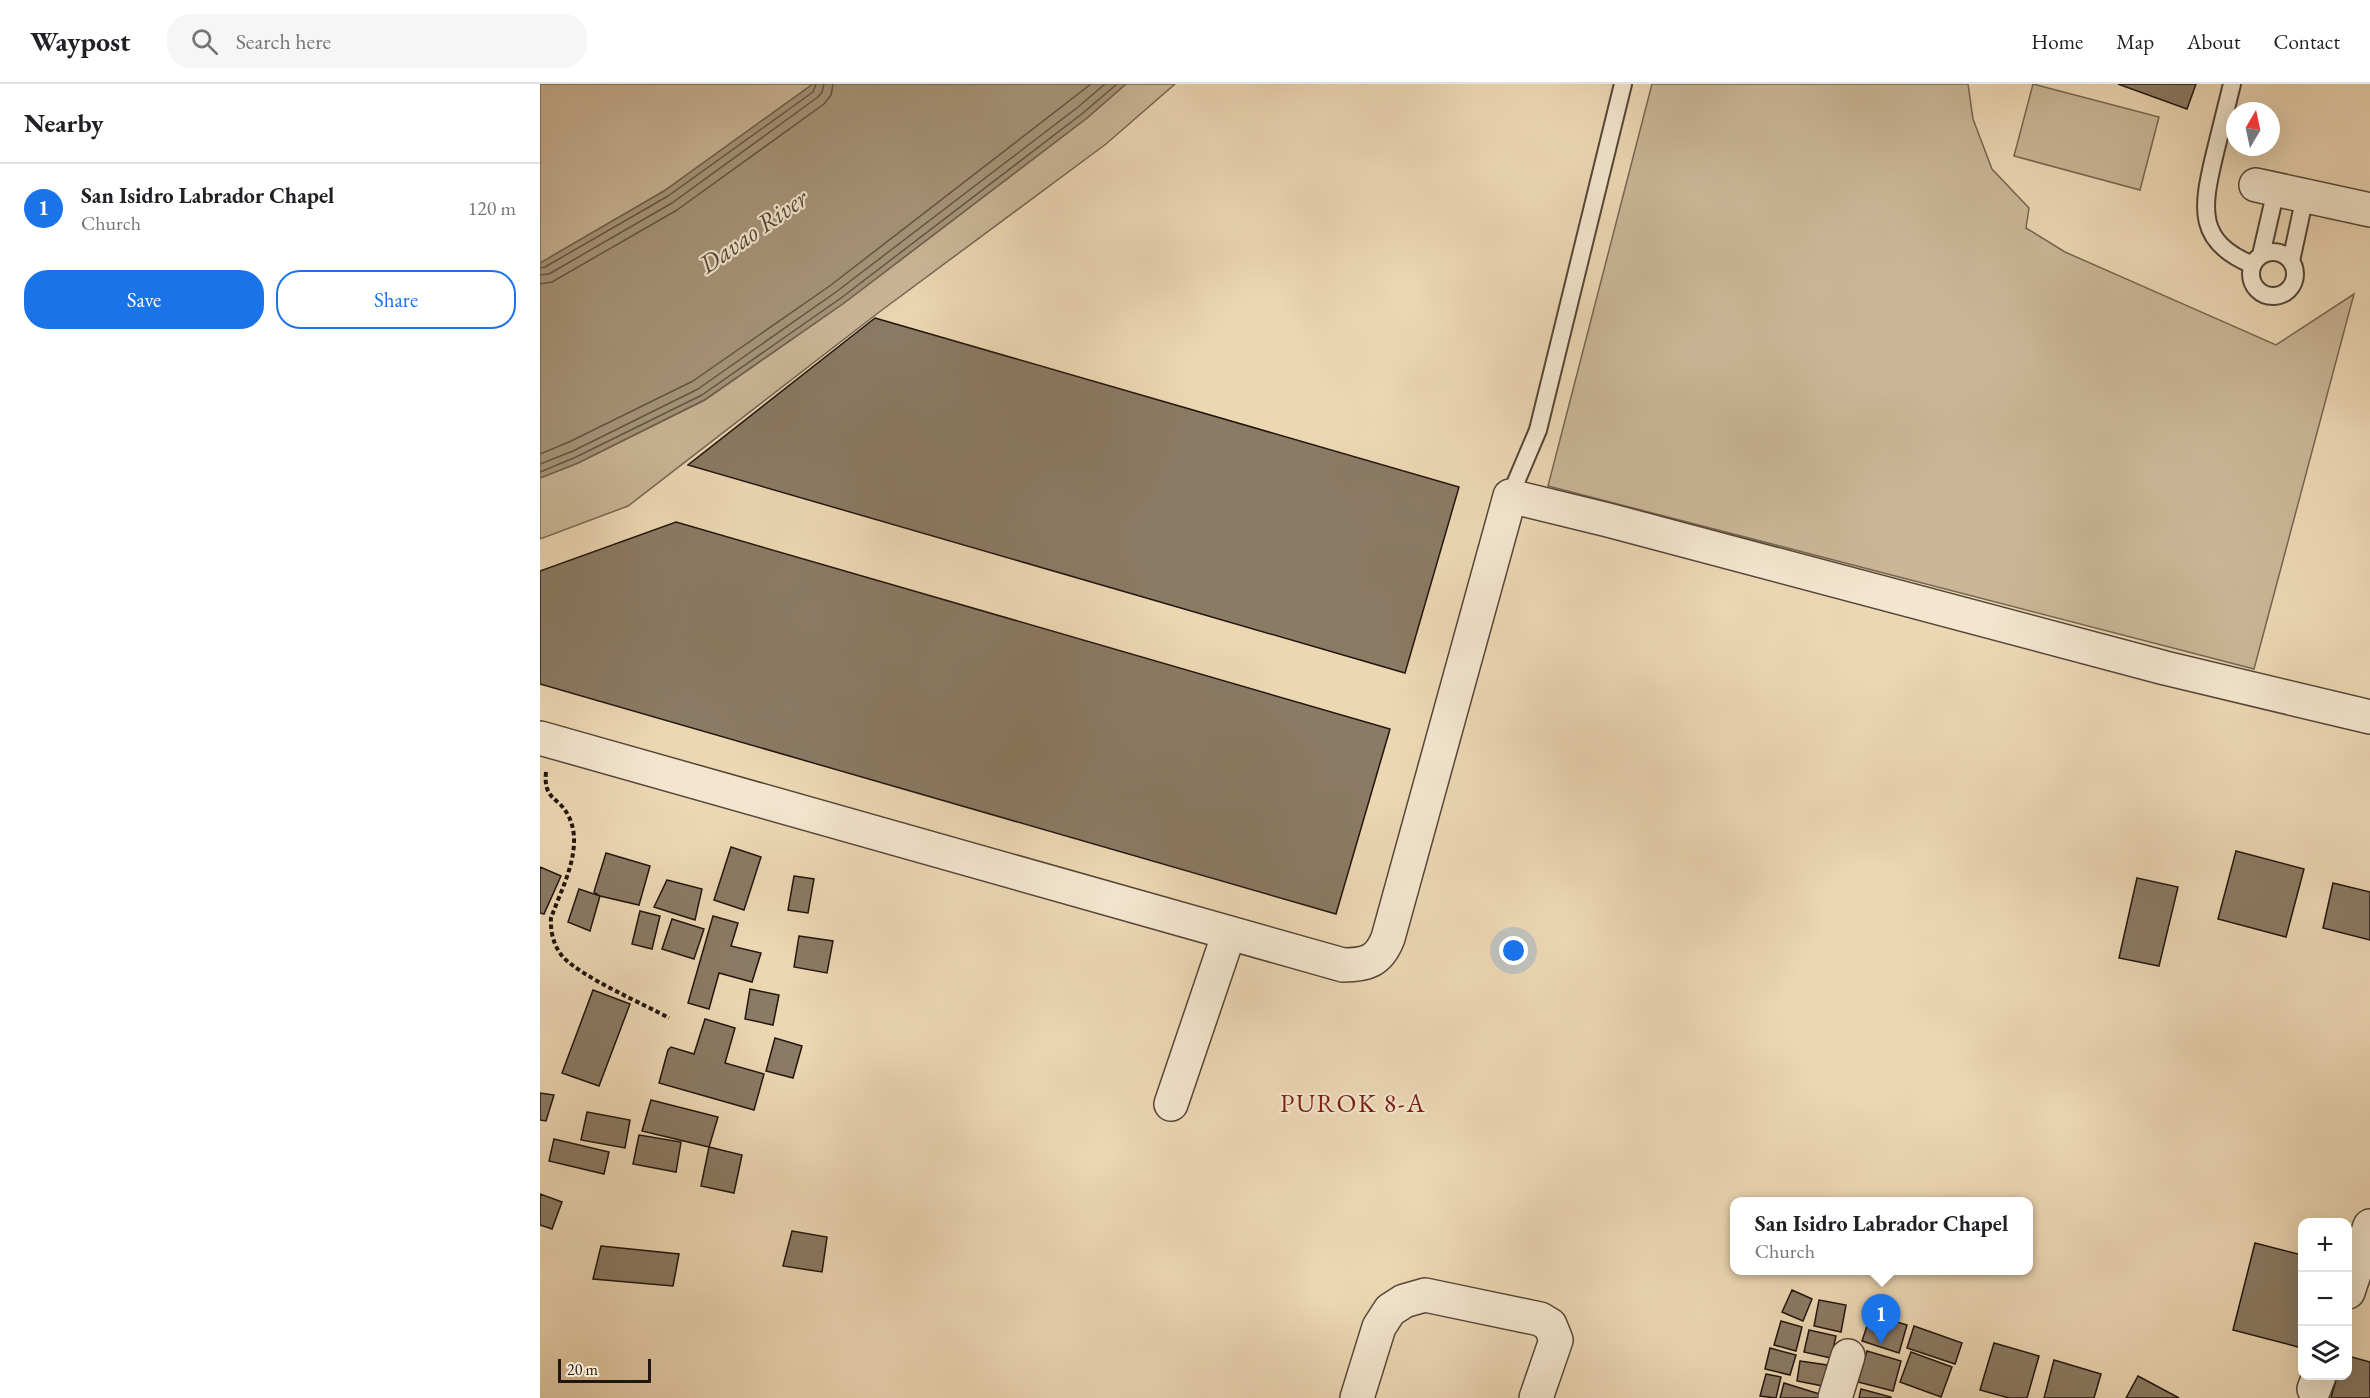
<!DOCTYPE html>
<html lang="en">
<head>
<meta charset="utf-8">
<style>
	:root { --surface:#fff; --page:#f6f6f6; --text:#202124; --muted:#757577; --line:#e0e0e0; --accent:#1a73e8 }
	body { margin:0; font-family:"EB Garamond",serif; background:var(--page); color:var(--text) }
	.controls { position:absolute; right:18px; bottom:18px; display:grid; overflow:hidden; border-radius:12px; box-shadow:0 6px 24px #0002 }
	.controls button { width:54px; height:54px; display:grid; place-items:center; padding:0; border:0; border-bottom:2px solid var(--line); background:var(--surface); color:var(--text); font:30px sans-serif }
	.compass { position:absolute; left:1686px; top:18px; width:54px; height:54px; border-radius:50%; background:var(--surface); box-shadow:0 6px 24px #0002; rotate:9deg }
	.scale { position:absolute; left:18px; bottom:15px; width:93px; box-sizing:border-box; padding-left:6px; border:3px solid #22160f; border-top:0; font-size:16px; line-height:21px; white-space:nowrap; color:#22160f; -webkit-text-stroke:4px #f3e5ce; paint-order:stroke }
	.you { position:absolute; left:974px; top:867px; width:21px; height:21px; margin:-15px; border:4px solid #fff; border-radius:50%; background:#1a73e8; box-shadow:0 0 0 9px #1a73e833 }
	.badge { display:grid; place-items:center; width:39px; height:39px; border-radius:50%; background:var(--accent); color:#fff; font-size:20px; font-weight:700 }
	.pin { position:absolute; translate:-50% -50px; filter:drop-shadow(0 2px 3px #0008) }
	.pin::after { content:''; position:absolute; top:32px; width:21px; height:18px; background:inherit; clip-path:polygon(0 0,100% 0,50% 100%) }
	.popup { position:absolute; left:1190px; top:1113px; width:303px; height:78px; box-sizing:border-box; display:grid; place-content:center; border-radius:12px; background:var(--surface); filter:drop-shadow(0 2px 4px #0005); font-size:20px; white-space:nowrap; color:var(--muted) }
	.popup b { font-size:22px; color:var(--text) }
	.popup::after { content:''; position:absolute; left:50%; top:100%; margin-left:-12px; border:12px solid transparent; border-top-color:var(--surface) }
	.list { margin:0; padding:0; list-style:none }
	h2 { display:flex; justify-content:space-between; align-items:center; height:78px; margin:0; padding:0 24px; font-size:26px }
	h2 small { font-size:20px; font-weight:400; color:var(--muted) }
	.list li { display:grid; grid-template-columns:39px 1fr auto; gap:18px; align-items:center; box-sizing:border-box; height:90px; padding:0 24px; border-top:2px solid var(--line) }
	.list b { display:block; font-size:22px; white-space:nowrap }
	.list p { margin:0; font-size:20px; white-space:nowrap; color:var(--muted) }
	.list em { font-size:20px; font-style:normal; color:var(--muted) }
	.actions { display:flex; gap:12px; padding:18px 24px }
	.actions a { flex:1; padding:14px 0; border:2px solid var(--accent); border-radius:24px; text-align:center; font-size:21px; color:var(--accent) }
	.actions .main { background:var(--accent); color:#fff }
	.icon { flex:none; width:33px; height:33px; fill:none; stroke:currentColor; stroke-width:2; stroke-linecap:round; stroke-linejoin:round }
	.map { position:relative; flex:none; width:1830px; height:1314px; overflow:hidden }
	header { display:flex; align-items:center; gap:36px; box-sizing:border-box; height:84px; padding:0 30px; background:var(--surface); border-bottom:2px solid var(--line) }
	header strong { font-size:28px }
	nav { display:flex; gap:33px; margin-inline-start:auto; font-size:21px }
	.search { width:420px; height:54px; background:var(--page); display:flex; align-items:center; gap:15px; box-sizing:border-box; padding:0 21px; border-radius:24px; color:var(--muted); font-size:22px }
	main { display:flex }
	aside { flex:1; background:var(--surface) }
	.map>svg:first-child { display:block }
</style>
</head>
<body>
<header>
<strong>Waypost</strong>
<div class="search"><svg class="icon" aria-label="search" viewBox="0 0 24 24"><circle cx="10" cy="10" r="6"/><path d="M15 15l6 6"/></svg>Search here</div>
<nav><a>Home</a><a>Map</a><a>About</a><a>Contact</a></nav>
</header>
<main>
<aside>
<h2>Nearby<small></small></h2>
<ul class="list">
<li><span class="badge">1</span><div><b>San Isidro Labrador Chapel</b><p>Church</p></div><em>120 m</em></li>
</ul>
<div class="actions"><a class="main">Save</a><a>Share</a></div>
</aside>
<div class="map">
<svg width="1830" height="1314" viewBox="0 0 1830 1314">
	<rect width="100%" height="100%" fill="#ecd7b3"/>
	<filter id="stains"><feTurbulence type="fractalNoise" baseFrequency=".00333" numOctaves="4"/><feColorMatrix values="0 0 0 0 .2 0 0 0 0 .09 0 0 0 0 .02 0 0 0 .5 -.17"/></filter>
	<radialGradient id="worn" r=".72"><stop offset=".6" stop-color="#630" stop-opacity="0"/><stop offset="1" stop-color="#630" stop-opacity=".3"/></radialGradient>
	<!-- green -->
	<path fill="#cab697" stroke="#766653" stroke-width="1.5" d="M0,0H273L124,107L0,179Z
		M586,0H635L566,60L338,229L88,422L0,455V394L38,379L165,316L304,219L547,34Z
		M1112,0H1428L1433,35L1452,85L1489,124L1486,144L1525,168L1736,261L1814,210L1714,585L1008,402Z
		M1493,0L1619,33L1600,106L1474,72Z"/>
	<!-- water -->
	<path fill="#a7957b" stroke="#726250" stroke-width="1.5" d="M273,0H586L547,34L304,219L164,316L38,379L0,394V179L124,107Z"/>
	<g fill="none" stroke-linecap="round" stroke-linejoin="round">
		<!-- shore -->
		<path stroke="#645645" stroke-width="1.5" d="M0,184L5,183L128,112L273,8L276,0
			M0,191L9,190L132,119L278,13L282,8L284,0
			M0,200L12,198L137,126L284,20L291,11L293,0
			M0,370L29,358L153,297L291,201L551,0
			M0,380L33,367L158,305L296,208L538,23L565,0
			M0,388L36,373L162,311L301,214L543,29L577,0"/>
	</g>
	<!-- building -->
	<path fill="#8b7a64" stroke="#22160f" stroke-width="1.5" d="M1578,0H1656L1647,25Z
		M335,234L919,403L865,589L148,381Z
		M136,438L850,645L796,830L0,600V487Z
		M191,763L221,773L204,826L174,816Z
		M1696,767L1764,785L1746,853L1678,835Z
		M66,769L110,782L99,821L60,812L54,808Z
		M0,783L21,792L4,830L0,829Z
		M254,792L274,795L268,829L248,826Z
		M1597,794L1638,803L1619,882L1579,874Z
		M127,796L162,805L155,836L114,823Z
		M1793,799L1830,808V856L1783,844Z
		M39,805L60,812L50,847L28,838Z
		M100,827L120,832L112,865L92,860Z
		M173,832L198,839L191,862L221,869L212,898L179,889L169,925L148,919Z
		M132,835L164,845L154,875L122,865Z
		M259,852L293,857L287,889L254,883Z
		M210,905L239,911L233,941L205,935Z
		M53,906L90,920L59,1002L22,989Z
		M165,935L195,944L185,979L224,990L214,1026L119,999L128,966L131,963L154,970Z
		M235,954L262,962L253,994L226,987Z
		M0,1009L14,1011L6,1037L0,1036Z
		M111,1016L178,1033L169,1063L102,1047Z
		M47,1028L90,1036L85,1064L41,1056Z
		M99,1051L141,1058L136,1088L93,1080Z
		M14,1055L69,1068L64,1090L9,1077Z
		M169,1063L202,1071L194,1109L161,1102Z
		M0,1110L22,1118L12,1145L0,1141Z
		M252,1147L287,1153L282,1188L243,1182Z
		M1715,1159L1762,1171V1264L1693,1246Z
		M61,1162L139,1170L133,1202L53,1195Z
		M1252,1206L1272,1215L1263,1237L1242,1228Z
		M1279,1216L1306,1221L1301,1248L1274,1242Z
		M1331,1230L1367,1241L1359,1269L1322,1257Z
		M1241,1237L1262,1243L1256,1267L1234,1261Z
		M1374,1242L1422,1259L1415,1280L1367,1264Z
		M1269,1246L1296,1252L1291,1274L1264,1268Z
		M1454,1259L1499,1272L1487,1314H1469L1440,1306Z
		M1230,1264L1256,1271L1250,1291L1225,1285Z
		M1327,1267L1361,1277L1353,1307L1318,1298Z
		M1371,1268L1412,1283L1401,1313L1360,1298Z
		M1808,1272L1830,1278V1314H1791L1797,1292H1808Z
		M1514,1276L1561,1290L1554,1314H1504Z
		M1260,1277L1287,1281L1283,1302L1257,1297Z
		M1226,1290L1241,1293L1236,1314L1220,1312Z
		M1598,1292L1639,1314H1586Z
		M1244,1299L1286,1312L1285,1314H1240Z
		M1321,1305L1351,1313V1314H1319Z"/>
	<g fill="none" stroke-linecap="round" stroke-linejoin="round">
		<!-- lane casing -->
		<g stroke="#544638" stroke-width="20">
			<path id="lane" d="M1692,0C1686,24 1680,49 1674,73C1662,124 1656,158 1713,181
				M1711 190a22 22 0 1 1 44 0a22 22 0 1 1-44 0Z
				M1721,171L1736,106
				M1751,177L1765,112
				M970,412L998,346L1083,0"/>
		</g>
		<!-- street casing -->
		<g stroke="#544638" stroke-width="36">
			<path id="street" d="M1716,101L1830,126
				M0,654L803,881C827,881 839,877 848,854L970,412L1068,436L1625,584L1830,633
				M631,1020L689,849
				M1808,1208L1830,1142
				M1774,1305L1779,1292
				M817,1314L839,1243L850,1226L864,1217L885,1211L1000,1235L1010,1241L1016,1256L996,1314
				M1295,1314L1308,1272"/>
		</g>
		<!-- path -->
		<path stroke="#22160f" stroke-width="4" stroke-dasharray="4.5 3" stroke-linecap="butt" d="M6,688C3,716 19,713 28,731C45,763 22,803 11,834C10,847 14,863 23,873C43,894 102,919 129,934"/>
		<!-- lane -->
		<use href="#lane" stroke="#f3e5ce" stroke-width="16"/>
		<!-- street -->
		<use href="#street" stroke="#f3e5ce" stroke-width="33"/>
	</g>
	<g text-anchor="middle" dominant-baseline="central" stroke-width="4.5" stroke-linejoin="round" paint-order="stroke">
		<!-- water labels -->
		<g font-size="26" font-style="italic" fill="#57493a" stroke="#f3e5ce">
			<text transform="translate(213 147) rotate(-35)">Davao River</text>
		</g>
		<!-- neighbourhood labels -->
		<g font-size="26" letter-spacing="1.5" fill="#7a1f14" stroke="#f3e5ce">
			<text x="813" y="1019">PUROK 8-A</text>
		</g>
	</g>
	<rect width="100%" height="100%" filter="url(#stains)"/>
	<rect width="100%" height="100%" fill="url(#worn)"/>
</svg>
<div class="controls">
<button>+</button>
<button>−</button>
<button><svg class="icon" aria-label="layers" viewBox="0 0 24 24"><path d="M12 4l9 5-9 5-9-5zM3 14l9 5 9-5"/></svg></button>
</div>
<svg class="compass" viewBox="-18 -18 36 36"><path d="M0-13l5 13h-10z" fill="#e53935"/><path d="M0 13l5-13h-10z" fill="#757577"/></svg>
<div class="scale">20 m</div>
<div class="you"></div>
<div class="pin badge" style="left:1341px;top:1260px">1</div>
<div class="popup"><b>San Isidro Labrador Chapel</b>Church</div>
</div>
</main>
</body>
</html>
